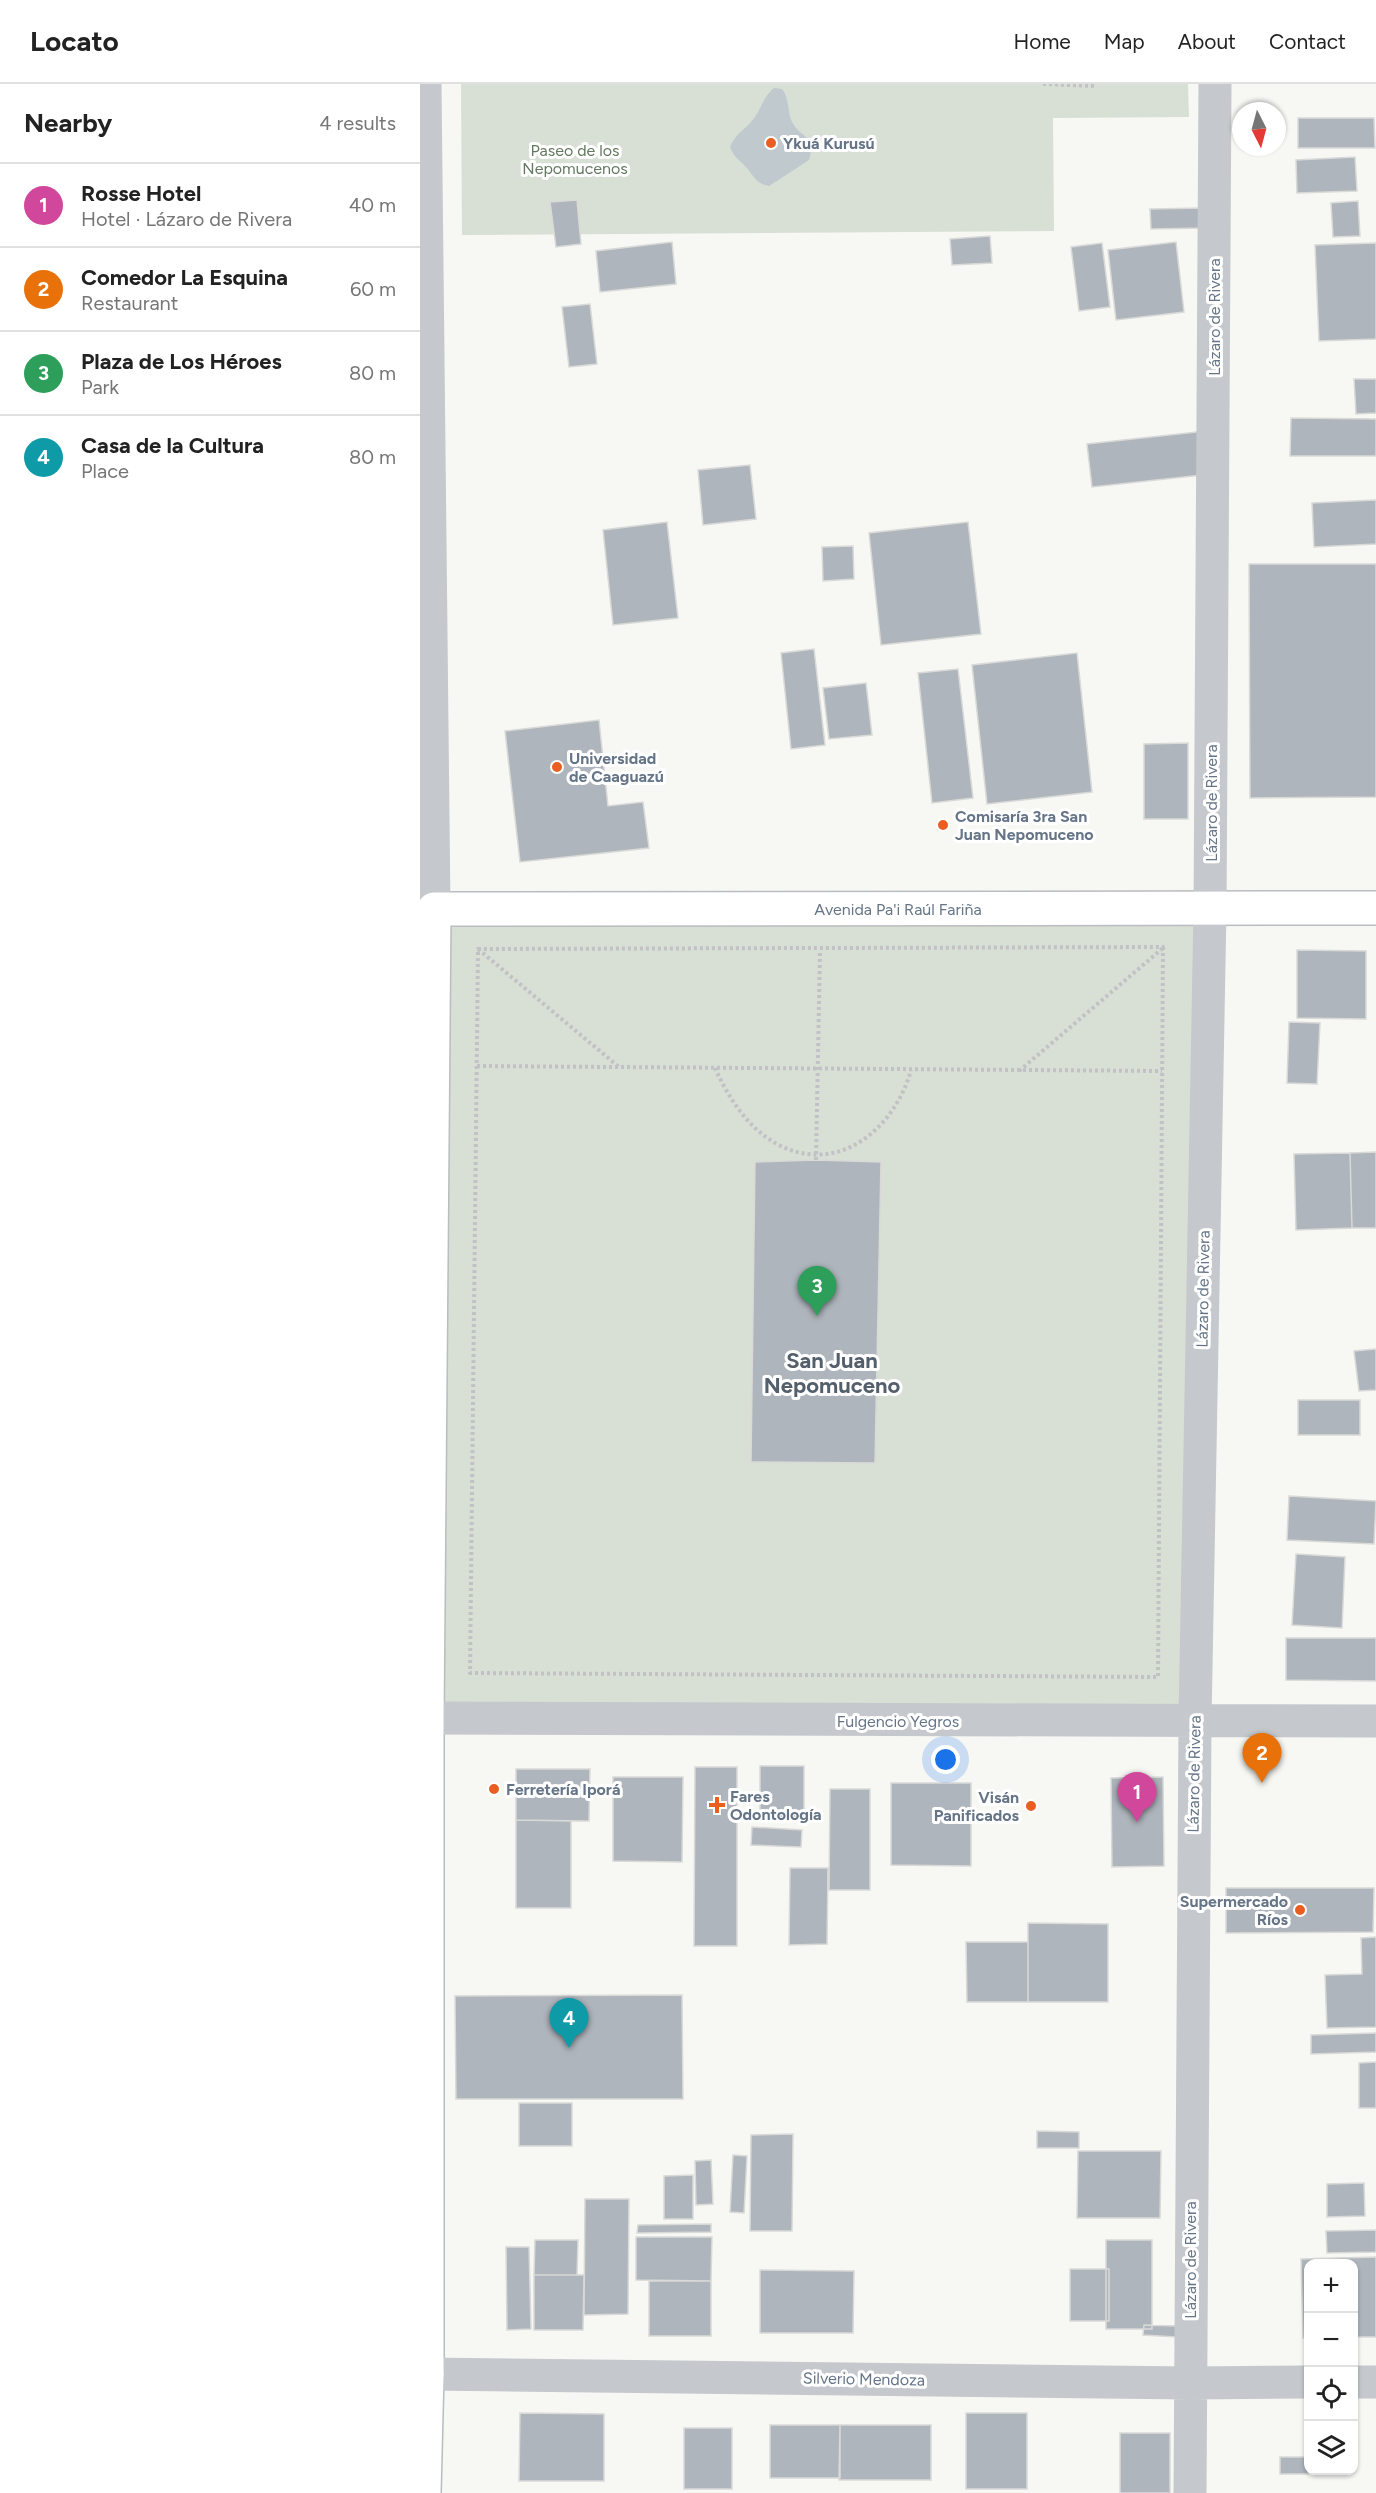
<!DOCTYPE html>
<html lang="en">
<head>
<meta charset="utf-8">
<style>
	:root { --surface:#fff; --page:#f6f6f6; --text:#222; --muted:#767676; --line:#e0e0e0; --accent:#b45309 }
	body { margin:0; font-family:Figtree,sans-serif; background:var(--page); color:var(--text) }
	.controls { position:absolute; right:18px; bottom:18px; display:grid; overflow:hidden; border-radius:12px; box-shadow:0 2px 4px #0004 }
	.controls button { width:54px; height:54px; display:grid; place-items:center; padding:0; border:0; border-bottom:2px solid var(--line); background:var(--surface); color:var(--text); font:30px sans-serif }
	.compass { position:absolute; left:812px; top:18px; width:54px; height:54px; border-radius:50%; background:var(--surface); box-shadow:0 2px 4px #0004; rotate:174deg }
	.you { position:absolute; left:526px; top:1676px; width:21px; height:21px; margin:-15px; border:4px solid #fff; border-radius:50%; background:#1a73e8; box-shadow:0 0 0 9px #1a73e833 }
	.badge { display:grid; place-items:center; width:39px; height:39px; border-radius:50%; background:var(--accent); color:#fff; font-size:20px; font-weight:700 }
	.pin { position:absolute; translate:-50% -50px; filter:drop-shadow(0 2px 3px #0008) }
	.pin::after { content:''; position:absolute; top:32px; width:21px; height:18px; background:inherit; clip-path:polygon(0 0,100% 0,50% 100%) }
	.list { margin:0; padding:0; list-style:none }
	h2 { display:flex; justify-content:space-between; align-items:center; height:78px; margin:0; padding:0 24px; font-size:26px }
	h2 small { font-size:20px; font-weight:400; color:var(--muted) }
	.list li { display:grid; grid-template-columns:39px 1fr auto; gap:18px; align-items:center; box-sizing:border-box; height:84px; padding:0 24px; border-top:2px solid var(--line) }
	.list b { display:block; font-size:22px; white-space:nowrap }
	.list p { margin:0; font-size:20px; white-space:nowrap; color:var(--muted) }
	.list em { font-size:20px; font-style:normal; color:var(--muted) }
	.icon { flex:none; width:33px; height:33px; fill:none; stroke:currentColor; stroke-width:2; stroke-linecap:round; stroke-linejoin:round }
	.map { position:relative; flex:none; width:956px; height:2409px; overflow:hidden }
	header { display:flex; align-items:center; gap:36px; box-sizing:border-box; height:84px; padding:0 30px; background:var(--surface); border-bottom:2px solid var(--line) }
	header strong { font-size:28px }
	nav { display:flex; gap:33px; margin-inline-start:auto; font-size:21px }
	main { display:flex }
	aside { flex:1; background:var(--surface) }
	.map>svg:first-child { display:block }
</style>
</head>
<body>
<header>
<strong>Locato</strong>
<nav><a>Home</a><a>Map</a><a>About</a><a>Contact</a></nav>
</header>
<main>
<aside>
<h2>Nearby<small>4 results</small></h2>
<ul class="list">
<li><span class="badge" style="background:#d1479c">1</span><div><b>Rosse Hotel</b><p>Hotel · Lázaro de Rivera</p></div><em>40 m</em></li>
<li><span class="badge" style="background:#e8710a">2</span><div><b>Comedor La Esquina</b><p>Restaurant</p></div><em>60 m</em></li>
<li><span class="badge" style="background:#2e9e5b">3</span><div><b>Plaza de Los Héroes</b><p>Park</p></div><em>80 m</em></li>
<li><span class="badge" style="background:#0f9aa8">4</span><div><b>Casa de la Cultura</b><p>Place</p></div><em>80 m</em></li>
</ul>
</aside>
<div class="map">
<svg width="956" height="2409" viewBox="0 0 956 2409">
	<rect width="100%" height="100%" fill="#f7f7f4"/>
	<!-- green -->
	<path fill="#d8dfd5" d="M41,0H768L769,33L633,34L634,147L42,151Z
		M785,830L768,1632L15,1629L20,834Z"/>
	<!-- water -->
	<path fill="#bfc9ce" d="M354,4L362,5C370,15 367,28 372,38C382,56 396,50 389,76L349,102C335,99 335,93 326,83C318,74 315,75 310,63C317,47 326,46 335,33C342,23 344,12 354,4Z"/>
	<!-- building -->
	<path fill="#aeb5bc" stroke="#d9d9d7" stroke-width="1.5" d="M878,34H954L955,64H878Z
		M935,73L937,107L877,109L876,76Z
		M157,116L161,160L136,163L130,118Z
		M938,117L940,152L913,153L911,119Z
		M783,124V144L731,145L730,125Z
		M570,152L572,179L532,181L530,155Z
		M252,158L256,200L180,208L176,167Z
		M756,158L764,228L696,236L688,166Z
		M682,159L690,223L659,227L651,163Z
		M956,159V255L899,257L895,161Z
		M170,220L177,280L149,283L142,223Z
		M934,295H956V329L936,330Z
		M871,334L956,335V372H870Z
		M786,347L791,390L672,403L667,360Z
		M330,381L336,435L283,441L278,386Z
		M956,416V460L894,463L892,419Z
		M247,438L258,534L193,541L183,446Z
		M548,438L561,550L461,561L449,449Z
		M433,462L434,495L403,497L402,463Z
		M829,480H956V713L830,714Z
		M394,565L405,661L371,665L361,569Z
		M657,569L672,708L567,720L552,581Z
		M538,585L553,714L512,719L498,589Z
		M446,599L452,651L409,655L403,604Z
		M179,636L188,722L223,718L229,764L100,778L85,647Z
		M768,659V735H724V660Z
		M877,866L946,867V935L877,934Z
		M869,938L900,939L897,1000L867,999Z
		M956,1068V1144H932L930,1069Z
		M930,1069L932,1144L876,1146L874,1070Z
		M396,1076L461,1078L455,1379L331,1378L335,1078Z
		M956,1265V1306L939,1307L934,1267Z
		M878,1316H940V1351H878Z
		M869,1412L956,1417L954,1460L867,1456Z
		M876,1470L925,1473L922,1544L872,1541Z
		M866,1554H956V1597L866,1596Z
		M340,1682H384V1737L340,1736Z
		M275,1683H317V1862H274Z
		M96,1685H170L169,1737L96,1736Z
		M193,1693H263L262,1778L193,1777Z
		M743,1693L744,1782L692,1783L691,1694Z
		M471,1699H551V1782L471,1781Z
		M410,1705H450V1806H409Z
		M96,1736L151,1737V1824H96Z
		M332,1743L382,1746L381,1763L331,1761Z
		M370,1784H408L407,1860L369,1861Z
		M806,1804H954L953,1848L806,1849Z
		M608,1839L688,1840V1918H608Z
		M956,1853V1943L907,1944L905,1891L942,1890L941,1854Z
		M546,1858H608V1918H547Z
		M262,1911L263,2015H36L35,1912Z
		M956,1949V1968L891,1970V1951Z
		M956,1978V2024H939V1979Z
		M99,2019H152V2062H99Z
		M617,2047L659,2048V2064H617Z
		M373,2050L372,2147H330L331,2051Z
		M658,2067H741L740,2134H657Z
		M313,2071L327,2072L324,2129L310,2128Z
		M291,2076L293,2120L276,2121L275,2077Z
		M273,2091V2135H244V2092Z
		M944,2099L945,2132L907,2133V2100Z
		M165,2115H209L208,2230L164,2231Z
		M291,2140V2148L217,2149L218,2141Z
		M956,2146V2168L907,2169L906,2147Z
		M216,2153H292L291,2197L216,2196Z
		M115,2156H158L157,2191H114Z
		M686,2156H732V2245H686Z
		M86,2163H109L111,2245L87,2246Z
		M956,2173V2253H934V2180H888V2254H883L881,2175Z
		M650,2185H689V2237H650Z
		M340,2186L434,2187L433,2249H340Z
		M114,2191H164L163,2246H114Z
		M229,2197H291V2252H229Z
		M724,2241L757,2242V2253L723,2251Z
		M100,2329L184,2330V2397H99Z
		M546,2329H607V2405H546Z
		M350,2341H420V2394H350Z
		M420,2341H511V2396H419Z
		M264,2344H312V2405H264Z
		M700,2349H750V2409H700Z
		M860,2373H888V2390H860Z"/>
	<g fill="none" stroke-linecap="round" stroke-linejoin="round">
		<!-- secondary casing -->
		<g stroke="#b7bcc1" stroke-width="36">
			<path id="secondary" d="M4,2409L7,2290"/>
		</g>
		<!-- trunk casing -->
		<g stroke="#b9bcc0" stroke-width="36">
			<path id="trunk" d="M0,2290H7V1634L14,825L956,824"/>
		</g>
		<!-- path -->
		<path stroke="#c1c2c5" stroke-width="4" stroke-dasharray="3 3" stroke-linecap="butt" d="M623,0L677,2
			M743,863L738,1593L50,1589L58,865Z
			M58,865L199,983
			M57,982L742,987
			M295,984C309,1015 330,1048 363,1063C423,1090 476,1041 491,986
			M599,987L743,864
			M396,1076L400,866"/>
		<!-- minor -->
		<path stroke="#c5c8cc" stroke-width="33" d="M0,825H14L5,0
			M0,1634L956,1637
			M7,2290L770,2299L888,2298
			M934,2298H956
			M770,2409L775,1638L790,825L795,0"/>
		<!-- secondary -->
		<use href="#secondary" stroke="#fff" stroke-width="33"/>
		<!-- trunk -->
		<use href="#trunk" stroke="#fff" stroke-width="33"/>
	</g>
	<!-- markers -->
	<g fill="#ea5e22" stroke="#fff" stroke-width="2">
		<circle cx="351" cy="59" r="6"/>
		<circle cx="137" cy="683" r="6"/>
		<circle cx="523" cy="741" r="6"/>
		<circle cx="74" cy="1705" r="6"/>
		<path d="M294 1712h6v6h6v6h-6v6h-6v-6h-6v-6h6z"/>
		<circle cx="611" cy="1722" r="6"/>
		<circle cx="880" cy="1826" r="6"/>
	</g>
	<g text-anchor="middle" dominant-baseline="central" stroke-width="6" stroke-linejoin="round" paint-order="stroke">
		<!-- poi labels -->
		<g font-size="16" font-weight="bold" fill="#657587" stroke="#fff" text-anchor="start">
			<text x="363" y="59">Ykuá Kurusú</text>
			<text x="149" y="674">Universidad<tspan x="149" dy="18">de Caaguazú</tspan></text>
			<text x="535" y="732">Comisaría 3ra San<tspan x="535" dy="18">Juan Nepomuceno</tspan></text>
			<text x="86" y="1705">Ferretería Iporá</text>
			<text x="310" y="1712">Fares<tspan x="310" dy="18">Odontología</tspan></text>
			<text x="599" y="1713" text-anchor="end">Visán<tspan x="599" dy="18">Panificados</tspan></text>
			<text x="868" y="1817" text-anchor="end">Supermercado<tspan x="868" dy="18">Ríos</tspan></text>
		</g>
		<!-- park labels -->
		<g font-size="16" fill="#647860" stroke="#fff">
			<text x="155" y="66">Paseo de los<tspan x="155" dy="18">Nepomucenos</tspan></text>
		</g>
		<!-- street labels -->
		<g font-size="16" fill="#657587" stroke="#fff">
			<text transform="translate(794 233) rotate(-90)">Lázaro de Rivera</text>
			<text transform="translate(791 719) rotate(-90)">Lázaro de Rivera</text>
			<text x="478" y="825">Avenida Pa'i Raúl Fariña</text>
			<text transform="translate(783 1205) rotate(-89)">Lázaro de Rivera</text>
			<text x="478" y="1637">Fulgencio Yegros</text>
			<text transform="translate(774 1690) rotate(-89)">Lázaro de Rivera</text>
			<text transform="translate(770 2176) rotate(-90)">Lázaro de Rivera</text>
			<text transform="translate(444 2295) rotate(1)">Silverio Mendoza</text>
		</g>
		<!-- district labels -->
		<g font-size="22" font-weight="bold" fill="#535f6b" stroke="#fff">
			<text x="412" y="1276">San Juan<tspan x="412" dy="25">Nepomuceno</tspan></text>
		</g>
	</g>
</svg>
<div class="controls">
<button>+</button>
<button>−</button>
<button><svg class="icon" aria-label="locate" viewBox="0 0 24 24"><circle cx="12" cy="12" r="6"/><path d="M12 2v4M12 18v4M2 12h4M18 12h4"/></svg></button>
<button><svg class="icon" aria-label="layers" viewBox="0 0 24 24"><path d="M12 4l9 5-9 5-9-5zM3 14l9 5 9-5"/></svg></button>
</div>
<svg class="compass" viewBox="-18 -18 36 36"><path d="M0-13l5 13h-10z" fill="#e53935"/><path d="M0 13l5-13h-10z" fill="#767676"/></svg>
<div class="you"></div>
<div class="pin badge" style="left:717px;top:1738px;background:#d1479c">1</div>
<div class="pin badge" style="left:842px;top:1699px;background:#e8710a">2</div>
<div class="pin badge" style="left:397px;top:1232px;background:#2e9e5b">3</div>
<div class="pin badge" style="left:149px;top:1964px;background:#0f9aa8">4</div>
</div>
</main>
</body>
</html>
